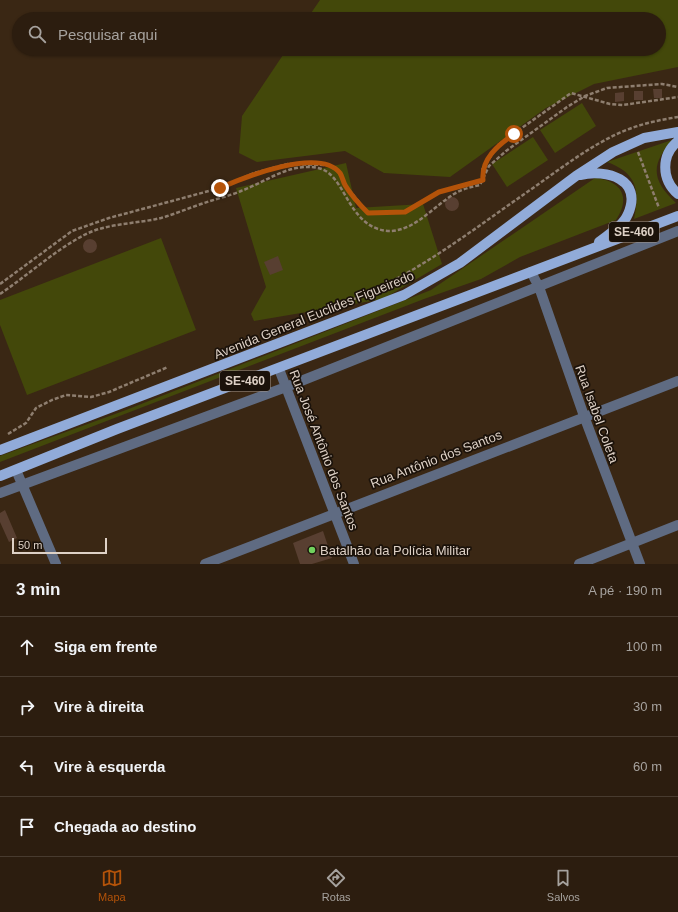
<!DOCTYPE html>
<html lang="pt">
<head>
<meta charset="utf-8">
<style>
	:root { --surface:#2c1d0f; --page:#342618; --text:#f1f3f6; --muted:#a6a29e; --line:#483b2f; --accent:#b45309 }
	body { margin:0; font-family:Arial,sans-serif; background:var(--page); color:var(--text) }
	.scale { position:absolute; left:12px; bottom:10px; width:95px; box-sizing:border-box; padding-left:4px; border:2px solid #ded1c6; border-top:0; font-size:11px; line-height:14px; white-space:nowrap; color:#ded1c6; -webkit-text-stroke:3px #1b120a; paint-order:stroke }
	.stop { position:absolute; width:12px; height:12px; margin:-9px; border:3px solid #b45309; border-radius:50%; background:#fff }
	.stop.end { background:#b45309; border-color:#fff; box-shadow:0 1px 4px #0008 }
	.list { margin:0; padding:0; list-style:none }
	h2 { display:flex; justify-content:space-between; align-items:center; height:52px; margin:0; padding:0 16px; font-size:17px }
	h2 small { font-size:13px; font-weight:400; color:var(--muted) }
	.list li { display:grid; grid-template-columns:26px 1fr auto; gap:12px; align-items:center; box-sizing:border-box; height:60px; padding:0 16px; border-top:1px solid var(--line) }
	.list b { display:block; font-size:15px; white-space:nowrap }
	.list em { font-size:13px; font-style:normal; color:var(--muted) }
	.icon { flex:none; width:22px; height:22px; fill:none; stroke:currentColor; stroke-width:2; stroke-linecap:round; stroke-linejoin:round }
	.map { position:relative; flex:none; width:678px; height:564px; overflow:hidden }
	.search { position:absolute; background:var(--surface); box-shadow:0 1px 3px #0004; left:12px; right:12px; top:12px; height:44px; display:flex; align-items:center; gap:10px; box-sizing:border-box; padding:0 14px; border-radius:22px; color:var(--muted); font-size:15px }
	.sheet { height:292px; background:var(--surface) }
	nav { display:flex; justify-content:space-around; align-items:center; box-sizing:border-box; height:56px; border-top:1px solid var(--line); background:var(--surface); font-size:11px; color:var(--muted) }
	nav a { display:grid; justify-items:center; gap:2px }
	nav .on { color:var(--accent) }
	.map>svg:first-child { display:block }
</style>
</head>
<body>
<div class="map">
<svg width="678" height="564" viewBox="0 0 678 564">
	<rect width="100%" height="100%" fill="#3a2714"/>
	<!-- green -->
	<path fill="#43480a" d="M320,0H678V67L594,84L546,108L450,177L384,173L345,151L257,162L239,153L242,116L287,49H659V19H307Z
		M582,103L596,126L555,153L540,130Z
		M533,137L548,160L507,187L492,164Z
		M672,140C650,166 652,180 676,203L634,219C640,190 637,173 607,162Z
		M346,163L356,208L423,204L442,264L383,299L254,321L251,314L266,287L236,188Z
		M595,178C622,181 631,197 616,220L520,257L481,279L424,299L0,462V456L126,410L431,290Z
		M161,238L196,330L27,395L0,325V300Z"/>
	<!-- building -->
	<path fill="#583f31" d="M653,89H662V98H654Z
		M634,91H643V100H634Z
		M624,92V101L615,102V93Z
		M445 204a7 7 0 1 1 14 0a7 7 0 1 1-14 0Z
		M83 246a7 7 0 1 1 14 0a7 7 0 1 1-14 0Z
		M278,256L283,270L270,275L264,262Z
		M5,510L17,538L9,542L0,522V513Z
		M323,531L332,558L312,564H300L293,543Z"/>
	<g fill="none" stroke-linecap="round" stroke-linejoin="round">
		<!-- path -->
		<path stroke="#8e7e6f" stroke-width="2.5" stroke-dasharray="4 2" stroke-linecap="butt" d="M638,152L659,208
			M0,284L72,231L109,218L220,188L254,173L288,164L329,165L340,173L345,185L368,213L405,212L439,192L483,180L482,170L498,145L571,93L610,104L623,105L678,97
			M0,294C28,275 54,251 84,235C107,223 136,224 161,218C175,214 189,208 204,203C216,199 229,196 241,191C266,182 290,162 318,168C344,173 346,218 378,229C408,239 431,208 454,194C462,189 471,187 480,185L489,166L506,151L567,107L585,96L607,88L662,84L678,87
			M319,311C399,289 466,234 533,188C560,169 587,148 617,134C636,125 658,120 678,117
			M8,434L26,423L36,408L52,400L66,395L91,397L109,392L168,367"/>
		<!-- minor -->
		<path stroke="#5f6b82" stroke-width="10" d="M531,272L539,287L584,416L640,564
			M279,369L354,564
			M16,470L56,564
			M0,493L286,387L678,231
			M205,564L678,381
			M579,564L678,525"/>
		<!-- major -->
		<path stroke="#91abd9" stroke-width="10" d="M678,141C661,155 661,179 678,194
			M580,175C607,169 643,179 628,214C623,226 609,234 599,242
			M0,450L404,295L460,263L576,176L613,152L644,138L678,132
			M0,476L117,429L678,216"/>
	</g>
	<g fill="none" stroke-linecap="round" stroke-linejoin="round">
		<!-- route -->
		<path stroke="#b45309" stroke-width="5" d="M220,188C245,177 319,147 340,173C342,176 343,181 345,185C351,195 360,205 368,213L405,212L439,192L483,180C481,159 498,145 514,134"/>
	</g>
	<!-- markers -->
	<circle fill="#71d25e" stroke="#1b120a" stroke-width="1.5" cx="312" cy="550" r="4"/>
	<g text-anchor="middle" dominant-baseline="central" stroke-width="3.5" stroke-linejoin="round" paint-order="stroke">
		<!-- shield labels -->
		<g fill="#1b120a" stroke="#a4988e" stroke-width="1">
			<rect x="609" y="222" width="50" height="20" rx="3"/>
			<rect x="220" y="371" width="50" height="20" rx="3"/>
		</g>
		<g font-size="12" font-weight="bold" fill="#ded1c6">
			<text x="634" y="232">SE-460</text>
			<text x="245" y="381">SE-460</text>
		</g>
		<!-- street labels -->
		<g font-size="13" fill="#ded1c6" stroke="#1b120a">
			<text transform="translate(314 315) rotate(-22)">Avenida General Euclides Figueiredo</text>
			<text transform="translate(597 414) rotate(70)">Rua Isabel Coleta</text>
			<text transform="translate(324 450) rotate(69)">Rua José Antônio dos Santos</text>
			<text transform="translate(436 459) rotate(-21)">Rua Antônio dos Santos</text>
		</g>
		<!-- poi labels -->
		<g font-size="13" fill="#ded1c6" stroke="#1b120a" text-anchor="start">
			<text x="320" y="550">Batalhão da Polícia Militar</text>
		</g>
	</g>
</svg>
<div class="scale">50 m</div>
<div class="stop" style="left:514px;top:134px"></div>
<div class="stop end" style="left:220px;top:188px"></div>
<div class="search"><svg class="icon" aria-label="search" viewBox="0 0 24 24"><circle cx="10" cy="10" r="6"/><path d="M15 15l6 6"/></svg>Pesquisar aqui</div>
</div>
<section class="sheet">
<h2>3 min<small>A pé · 190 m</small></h2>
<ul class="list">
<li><svg class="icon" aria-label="ahead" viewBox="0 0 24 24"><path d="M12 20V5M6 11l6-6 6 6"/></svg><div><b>Siga em frente</b></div><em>100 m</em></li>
<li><svg class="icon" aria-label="right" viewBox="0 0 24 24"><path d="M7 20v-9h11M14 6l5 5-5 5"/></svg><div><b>Vire à direita</b></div><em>30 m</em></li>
<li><svg class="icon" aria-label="left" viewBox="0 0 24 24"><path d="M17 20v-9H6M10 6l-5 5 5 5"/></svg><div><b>Vire à esquerda</b></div><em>60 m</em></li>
<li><svg class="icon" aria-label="arrive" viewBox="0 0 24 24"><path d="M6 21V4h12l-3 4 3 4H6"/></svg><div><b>Chegada ao destino</b></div></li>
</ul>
</section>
<nav>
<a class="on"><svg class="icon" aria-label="map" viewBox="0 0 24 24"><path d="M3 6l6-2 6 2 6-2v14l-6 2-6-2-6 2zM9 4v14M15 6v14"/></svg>Mapa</a>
<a><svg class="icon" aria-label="directions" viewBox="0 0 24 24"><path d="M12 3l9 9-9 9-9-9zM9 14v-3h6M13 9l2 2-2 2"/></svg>Rotas</a>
<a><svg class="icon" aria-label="saved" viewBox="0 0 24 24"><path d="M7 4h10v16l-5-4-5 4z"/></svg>Salvos</a>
</nav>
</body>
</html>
